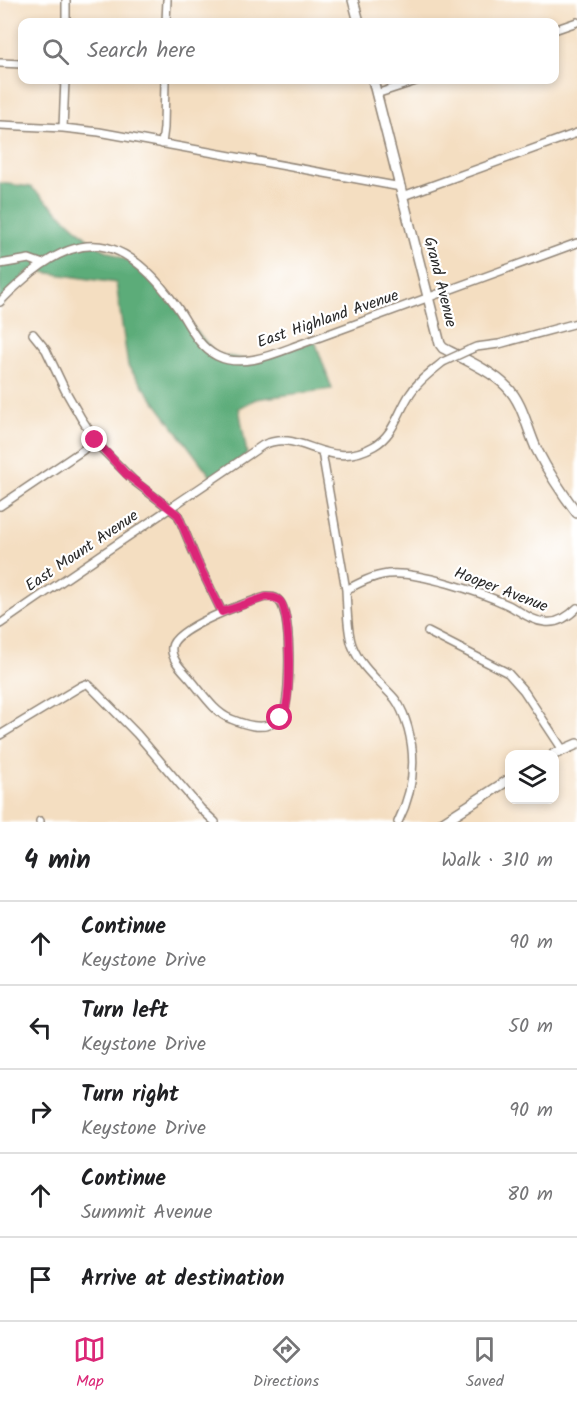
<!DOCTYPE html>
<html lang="en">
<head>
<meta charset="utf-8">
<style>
	:root { --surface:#fff; --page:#f6f6f6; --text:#202124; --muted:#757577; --line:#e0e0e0; --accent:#db2777 }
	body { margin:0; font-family:Kalam,sans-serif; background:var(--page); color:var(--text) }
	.controls { position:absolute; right:18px; bottom:18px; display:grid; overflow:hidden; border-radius:12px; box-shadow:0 3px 9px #0003 }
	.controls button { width:54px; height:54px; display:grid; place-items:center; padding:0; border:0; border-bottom:2px solid var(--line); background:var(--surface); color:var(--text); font:30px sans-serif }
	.stop { position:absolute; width:18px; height:18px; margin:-14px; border:4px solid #db2777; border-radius:50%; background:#fff }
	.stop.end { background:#db2777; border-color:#fff; box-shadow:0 2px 6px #0008 }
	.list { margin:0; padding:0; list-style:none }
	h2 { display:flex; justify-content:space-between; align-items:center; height:78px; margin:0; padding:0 24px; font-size:26px }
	h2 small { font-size:20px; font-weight:400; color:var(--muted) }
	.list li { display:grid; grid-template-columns:39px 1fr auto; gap:18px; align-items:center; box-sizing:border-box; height:84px; padding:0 24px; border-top:2px solid var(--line) }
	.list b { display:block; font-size:22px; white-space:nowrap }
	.list p { margin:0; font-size:20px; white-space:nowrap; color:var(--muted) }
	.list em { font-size:20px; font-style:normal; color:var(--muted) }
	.icon { flex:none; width:33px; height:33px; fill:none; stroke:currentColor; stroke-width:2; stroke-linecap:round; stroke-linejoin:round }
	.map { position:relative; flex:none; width:577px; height:822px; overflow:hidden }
	.search { position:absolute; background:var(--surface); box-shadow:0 3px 9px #0003; left:18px; right:18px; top:18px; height:66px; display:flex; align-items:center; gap:15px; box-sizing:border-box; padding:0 21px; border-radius:12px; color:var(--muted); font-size:22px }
	.sheet { height:498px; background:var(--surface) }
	nav { display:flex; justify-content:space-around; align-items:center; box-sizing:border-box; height:84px; border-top:2px solid var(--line); background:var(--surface); font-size:16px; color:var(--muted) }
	nav a { display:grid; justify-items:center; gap:3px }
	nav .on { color:var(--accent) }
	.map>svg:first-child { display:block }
</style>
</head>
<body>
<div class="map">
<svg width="577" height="822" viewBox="0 0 577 822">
	<rect width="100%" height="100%" fill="#fff"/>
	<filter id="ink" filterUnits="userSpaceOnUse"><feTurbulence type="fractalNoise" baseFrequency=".0167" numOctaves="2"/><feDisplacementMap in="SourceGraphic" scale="12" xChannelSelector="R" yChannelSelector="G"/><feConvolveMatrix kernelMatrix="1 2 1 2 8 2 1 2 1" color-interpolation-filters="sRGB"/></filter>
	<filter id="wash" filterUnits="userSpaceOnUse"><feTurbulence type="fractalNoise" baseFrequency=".008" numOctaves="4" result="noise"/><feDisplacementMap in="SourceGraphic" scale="24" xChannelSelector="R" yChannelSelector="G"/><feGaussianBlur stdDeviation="1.35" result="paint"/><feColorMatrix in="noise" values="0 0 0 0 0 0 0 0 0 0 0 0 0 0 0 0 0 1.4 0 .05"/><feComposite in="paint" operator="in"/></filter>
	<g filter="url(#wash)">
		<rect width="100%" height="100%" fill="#f4dec1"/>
		<!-- forest -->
		<path fill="#5cac79" stroke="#446c52" stroke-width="1.5" d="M0,183L31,187L95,245L143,268L216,354L254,361L315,341L332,389L256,399L239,408L247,454L212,478L128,366L116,283L29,270L0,306Z"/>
	</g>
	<g filter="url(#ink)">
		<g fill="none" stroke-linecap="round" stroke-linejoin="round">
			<!-- minor casing -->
			<g stroke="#908476" stroke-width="10">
				<path id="minor" d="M66,22V0
					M166,22L167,0
					M554,30L577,22
					M0,63L22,64
					M376,94L419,80
					M0,125L63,128L99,132L401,187
					M63,128L65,80
					M162,144L164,128L165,80
					M403,196L577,133
					M0,264L29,259L43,264
					M0,302C7,294 15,287 23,280C87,222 131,242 177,307C189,324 197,346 217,356C243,369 276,353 301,344L577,243
					M33,334L46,350L65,390L81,418L100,447L134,481L178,515L197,561L222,612
					M469,350L476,347L499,344L577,323
					M322,452L346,590
					M0,506L83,450L95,439
					M266,597C271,597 276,597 279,601C292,613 290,690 285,708C284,713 279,719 275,722C262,731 243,724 231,719C215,713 203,694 192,681C185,672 170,660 172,647C174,628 249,601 266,597Z
					M0,624C87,563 176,505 263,445C301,427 327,473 374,446C394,435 398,412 410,394C418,381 431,372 443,362
					M428,632L508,673L524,691L563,750
					M0,735L81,686L86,684L89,685L137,734L201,809L215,822
					M40,821V822
					M398,822C413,792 417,761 408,728C405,718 402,708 395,699C380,682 360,667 352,645C347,631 347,606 346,590C359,583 372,576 388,574C418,571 480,592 508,605C520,611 531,621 545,622C558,624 568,617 577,608"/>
			</g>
			<!-- tertiary casing -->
			<g stroke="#908476" stroke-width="12">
				<path id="tertiary" d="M353,0L359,22
					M373,80L440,344L443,348C462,358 492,371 507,387C523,403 527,429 537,450C548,472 562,493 577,513
					M554,754L577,744
					M443,822L510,779"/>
			</g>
			<!-- minor -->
			<use href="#minor" stroke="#fff" stroke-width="7"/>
			<!-- tertiary -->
			<use href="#tertiary" stroke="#fff" stroke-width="9"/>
			<!-- minor-bridge casing -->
			<g stroke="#908476" stroke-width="10" stroke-linecap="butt">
				<path id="minor-bridge" d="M443,362L469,350"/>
			</g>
			<!-- minor-bridge -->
			<use href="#minor-bridge" stroke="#fff" stroke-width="7"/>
		</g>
	</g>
	<g fill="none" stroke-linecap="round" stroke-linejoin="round" filter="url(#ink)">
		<!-- route -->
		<path stroke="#db2777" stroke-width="8" d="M95,440L126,474L178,515L197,561L222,612L266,597C271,597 276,597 280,601C291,614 291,694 285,710C284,712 281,716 280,718"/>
	</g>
	<g text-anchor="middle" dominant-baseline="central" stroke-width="4.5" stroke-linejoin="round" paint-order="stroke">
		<!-- street labels -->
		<g font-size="16" fill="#2b2b2b" stroke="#fff">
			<text transform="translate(440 282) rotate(76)">Grand Avenue</text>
			<text transform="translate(328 319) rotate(-19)">East Highland Avenue</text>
			<text transform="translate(82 551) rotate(-34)">East Mount Avenue</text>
			<text transform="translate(501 590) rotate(21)">Hooper Avenue</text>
		</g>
	</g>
</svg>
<div class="controls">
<button><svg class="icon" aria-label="layers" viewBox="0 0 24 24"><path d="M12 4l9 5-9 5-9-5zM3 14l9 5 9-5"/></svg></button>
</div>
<div class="stop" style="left:280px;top:718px"></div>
<div class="stop end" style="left:95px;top:440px"></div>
<div class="search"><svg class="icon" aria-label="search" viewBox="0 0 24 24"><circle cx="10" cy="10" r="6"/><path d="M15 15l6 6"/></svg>Search here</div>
</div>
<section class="sheet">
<h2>4 min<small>Walk · 310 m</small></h2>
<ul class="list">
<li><svg class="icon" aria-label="ahead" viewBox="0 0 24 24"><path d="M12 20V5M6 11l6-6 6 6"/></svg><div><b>Continue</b><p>Keystone Drive</p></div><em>90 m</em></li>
<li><svg class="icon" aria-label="left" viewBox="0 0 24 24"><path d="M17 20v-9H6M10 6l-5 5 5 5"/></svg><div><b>Turn left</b><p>Keystone Drive</p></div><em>50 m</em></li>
<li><svg class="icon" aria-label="right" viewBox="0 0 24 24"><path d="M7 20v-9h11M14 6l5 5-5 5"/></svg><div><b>Turn right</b><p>Keystone Drive</p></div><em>90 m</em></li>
<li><svg class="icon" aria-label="ahead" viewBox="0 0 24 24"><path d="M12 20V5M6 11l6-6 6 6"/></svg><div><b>Continue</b><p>Summit Avenue</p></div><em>80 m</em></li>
<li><svg class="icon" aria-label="arrive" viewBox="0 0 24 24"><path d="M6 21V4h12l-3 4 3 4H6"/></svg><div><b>Arrive at destination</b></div></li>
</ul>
</section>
<nav>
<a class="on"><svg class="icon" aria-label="map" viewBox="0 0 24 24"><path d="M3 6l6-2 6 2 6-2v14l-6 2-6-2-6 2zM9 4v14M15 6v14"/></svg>Map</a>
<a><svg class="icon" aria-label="directions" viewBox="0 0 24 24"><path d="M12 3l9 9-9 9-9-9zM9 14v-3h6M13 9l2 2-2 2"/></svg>Directions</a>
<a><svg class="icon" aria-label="saved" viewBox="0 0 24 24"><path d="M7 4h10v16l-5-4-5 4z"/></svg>Saved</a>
</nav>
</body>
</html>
